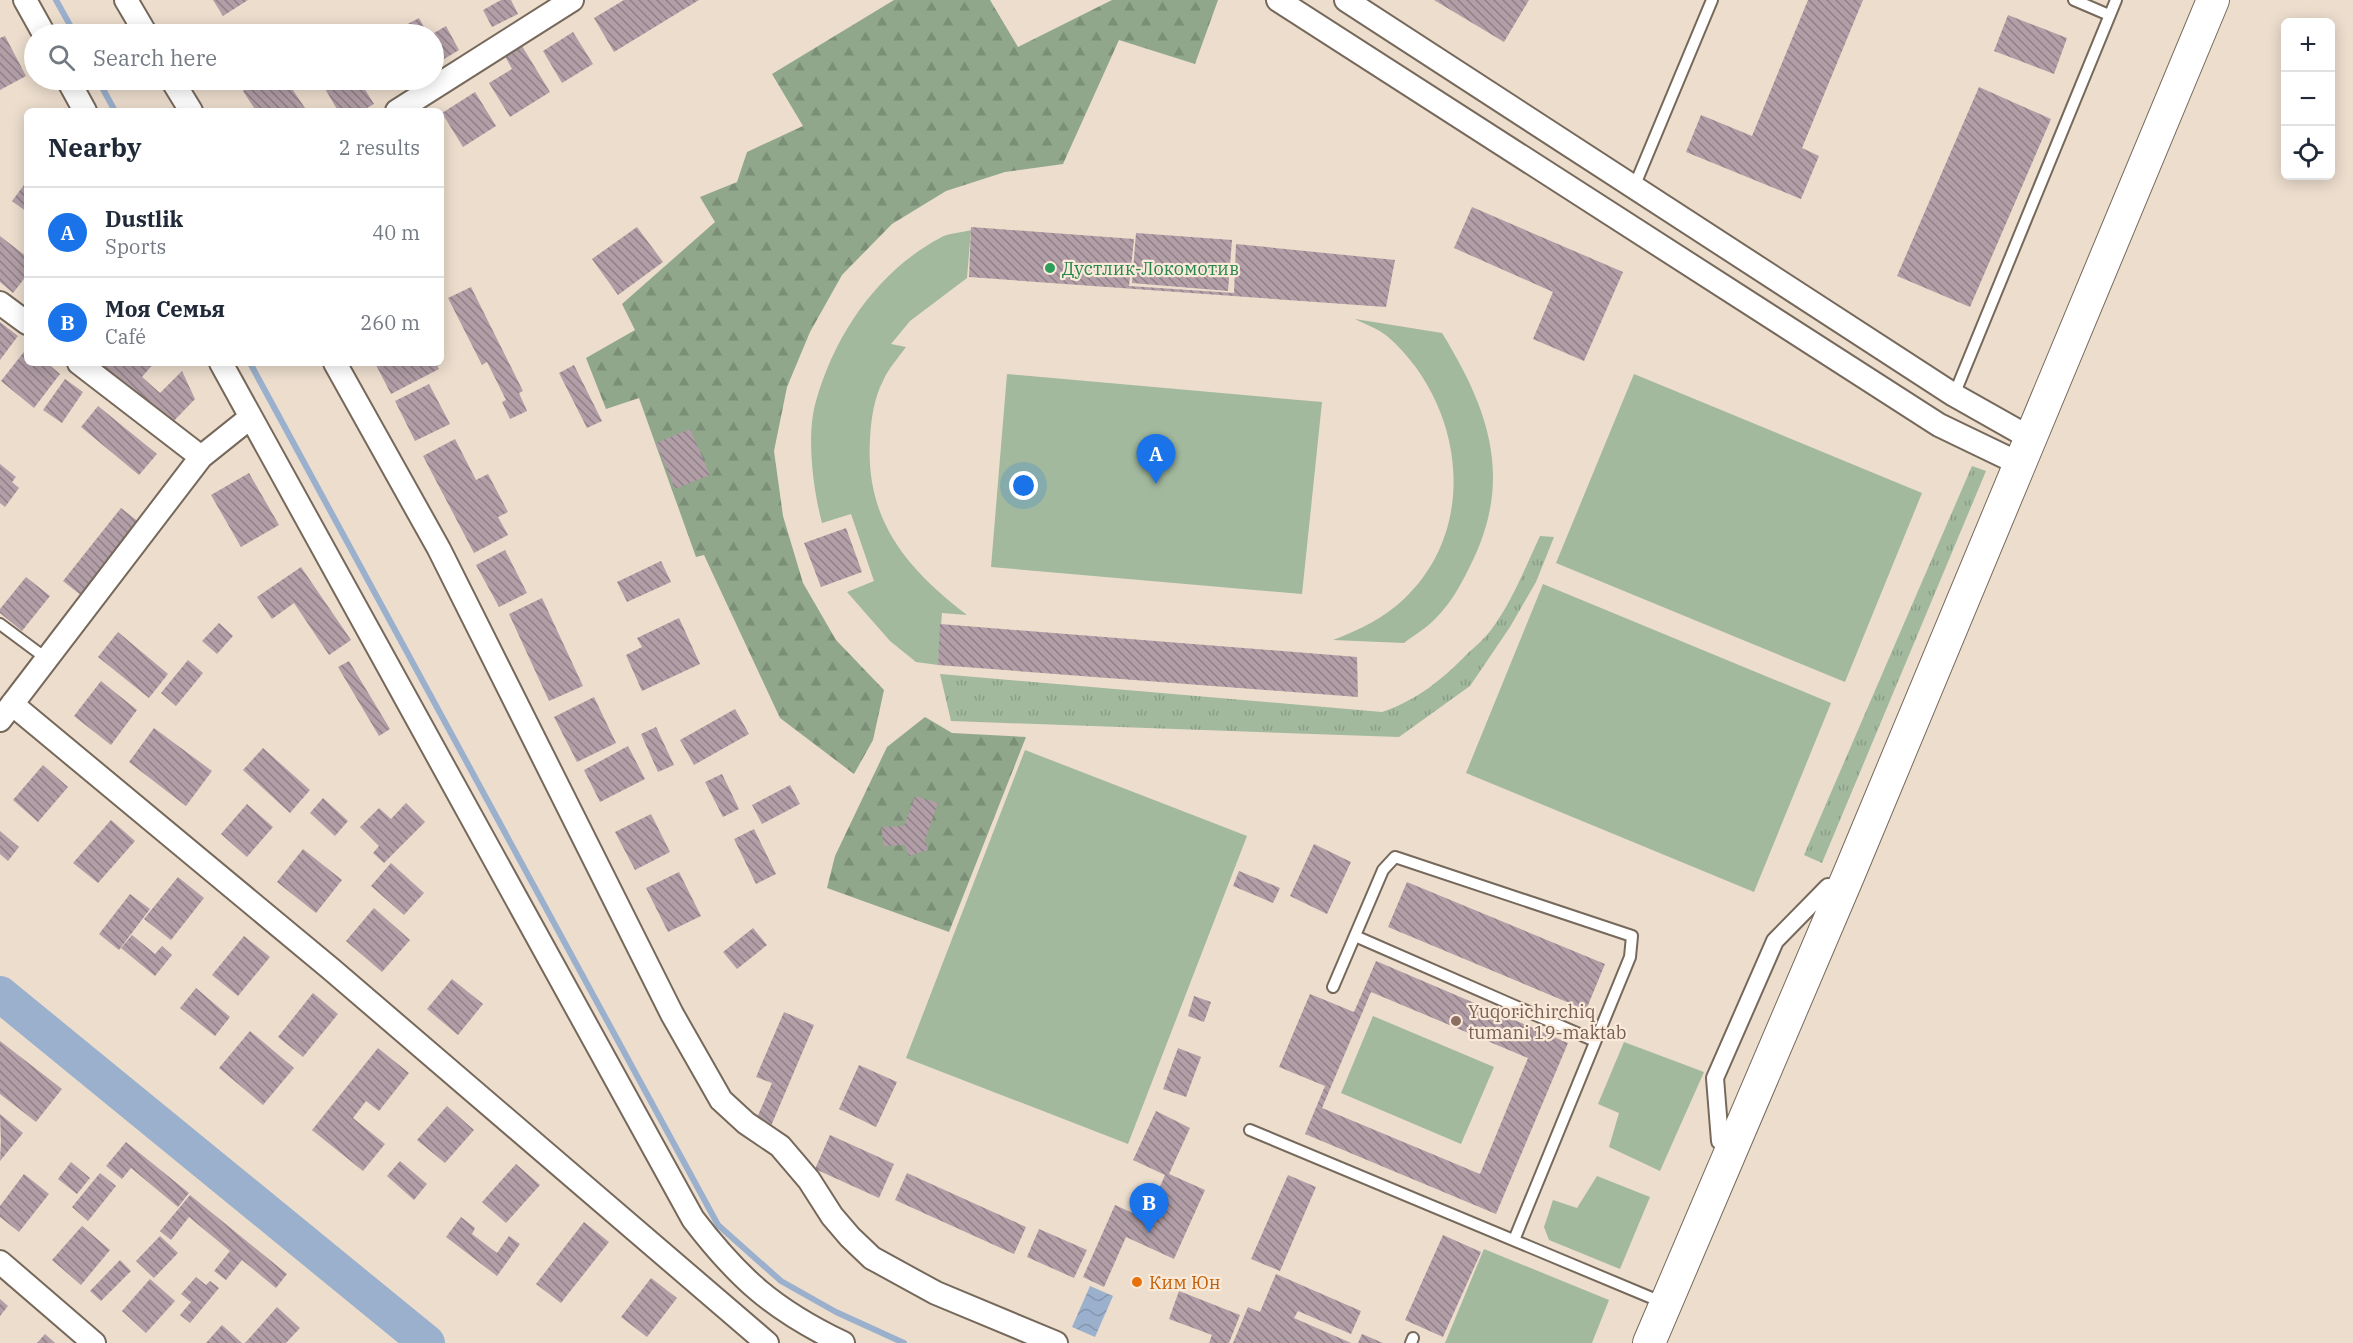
<!DOCTYPE html>
<html lang="en">
<head>
<meta charset="utf-8">
<style>
	:root { --surface:#fff; --page:#f2f2f3; --text:#1f2937; --muted:#747a83; --line:#e0e1e3; --accent:#1a73e8 }
	body { margin:0; font-family:"IBM Plex Serif",serif; background:var(--page); color:var(--text) }
	.controls { position:absolute; right:18px; top:18px; display:grid; overflow:hidden; border-radius:9px; box-shadow:0 3px 15px #0003 }
	.controls button { width:54px; height:54px; display:grid; place-items:center; padding:0; border:0; border-bottom:2px solid var(--line); background:var(--surface); color:var(--text); font:30px sans-serif }
	.you { position:absolute; left:1024px; top:486px; width:21px; height:21px; margin:-15px; border:4px solid #fff; border-radius:50%; background:#1a73e8; box-shadow:0 0 0 9px #1a73e833 }
	.badge { display:grid; place-items:center; width:39px; height:39px; border-radius:50%; background:var(--accent); color:#fff; font-size:20px; font-weight:700 }
	.pin { position:absolute; translate:-50% -50px; filter:drop-shadow(0 2px 3px #0008) }
	.pin::after { content:''; position:absolute; top:32px; width:21px; height:18px; background:inherit; clip-path:polygon(0 0,100% 0,50% 100%) }
	.list { margin:0; padding:0; list-style:none }
	h2 { display:flex; justify-content:space-between; align-items:center; height:78px; margin:0; padding:0 24px; font-size:26px }
	h2 small { font-size:20px; font-weight:400; color:var(--muted) }
	.list li { display:grid; grid-template-columns:39px 1fr auto; gap:18px; align-items:center; box-sizing:border-box; height:90px; padding:0 24px; border-top:2px solid var(--line) }
	.list b { display:block; font-size:22px; white-space:nowrap }
	.list p { margin:0; font-size:20px; white-space:nowrap; color:var(--muted) }
	.list em { font-size:20px; font-style:normal; color:var(--muted) }
	.icon { flex:none; width:33px; height:33px; fill:none; stroke:currentColor; stroke-width:2; stroke-linecap:round; stroke-linejoin:round }
	.map { position:relative; flex:none; width:2353px; height:1343px; overflow:hidden }
	.search { position:absolute; background:var(--surface); box-shadow:0 3px 15px #0003; left:24px; top:24px; width:420px; height:66px; display:flex; align-items:center; gap:15px; box-sizing:border-box; padding:0 21px; border-radius:33px; color:var(--muted); font-size:22px }
	.panel { position:absolute; background:var(--surface); box-shadow:0 3px 15px #0003; left:24px; top:108px; width:420px; height:258px; border-radius:9px }
	.map>svg:first-child { display:block }
</style>
</head>
<body>
<div class="map">
<svg width="2353" height="1343" viewBox="0 0 2353 1343">
	<defs>
		<pattern id="forest-firs" width="22" height="20" patternUnits="userSpaceOnUse" patternTransform="scale(1.5)"><rect width="22" height="20" fill="#90a78b"/><path d="M5 1l3.5 6h-7zM16 11l3.5 6h-7z" fill="#7b8e76"/></pattern>
		<pattern id="park-tufts" width="24" height="20" patternUnits="userSpaceOnUse" patternTransform="scale(1.5)"><rect width="24" height="20" fill="#a2b99e"/><path d="M3 7l-1-3M5 7V3M7 7l1-3M15 17l-1-3M17 17v-4M19 17l1-3" fill="none" stroke="#8a9e87"/></pattern>
		<pattern id="water-waves" width="16" height="10" patternUnits="userSpaceOnUse" patternTransform="scale(1.5)"><rect width="16" height="10" fill="#9ab0cc"/><path d="M0 5q4-4 8 0t8 0" fill="none" stroke="#8496ae"/></pattern>
		<pattern id="building-back-hatch" width="6" height="6" patternUnits="userSpaceOnUse" patternTransform="scale(1.5)"><rect width="6" height="6" fill="#b29ea7"/><path d="M-1 5l2 2M0 0l6 6M5-1l2 2" fill="none" stroke="#8f7f86"/></pattern>
	</defs>
	<rect width="100%" height="100%" fill="#ecddcd"/>
	<!-- green -->
	<path fill="#a2b99e" d="M971,230L967,278L910,321L891,344L906,347C899,357 888,369 883,381C874,398 871,420 870,439C865,520 906,568 967,615L942,613L938,665L916,662L890,641L847,592L874,581L851,514L822,523C813,489 806,435 816,401C835,334 878,271 940,238C948,233 961,233 971,230Z
		M1355,319L1442,333C1488,408 1513,476 1473,560C1463,581 1452,602 1436,618C1427,628 1414,635 1404,643L1333,640C1359,630 1384,618 1404,599C1481,526 1463,402 1387,336C1378,329 1365,324 1355,319Z
		M1007,374L1322,402L1302,594L991,567Z
		M1634,374L1922,493L1845,682L1556,563Z
		M1543,584L1831,703L1754,892L1466,773Z
		M1025,750L1247,836L1128,1144L906,1058Z
		M1373,1016L1494,1067L1461,1144L1341,1093Z
		M1624,1042L1704,1072L1660,1171L1609,1147L1619,1113L1598,1104Z
		M1597,1176L1650,1197L1620,1269L1549,1240L1544,1227L1553,1200L1577,1208Z
		M1484,1249L1609,1300L1592,1343H1445Z"/>
	<!-- forest -->
	<path fill="url(#forest-firs)" d="M894,0H990L1018,47L1112,0H1218L1195,64L1119,40L1063,164L1005,172L946,191L892,224L842,275L810,332L787,387L774,451L783,516L803,583L836,640L884,690L873,740L854,774L780,718L704,555L696,557L639,398L606,409L586,358L635,330L622,304L715,222L700,197L737,182L747,152L803,126L772,74Z
		M925,717L952,733L1026,737L949,932L827,888L835,856L887,747Z"/>
	<!-- park -->
	<path fill="url(#park-tufts)" d="M1972,466L1986,471L1822,863L1804,855Z
		M1540,536L1554,537L1536,582L1510,627L1470,686L1399,737L951,721L940,674L1382,712C1417,700 1442,680 1468,653C1476,646 1484,639 1491,630C1512,602 1525,568 1540,536Z"/>
	<!-- water -->
	<path fill="url(#water-waves)" d="M1090,1286L1113,1296L1095,1337L1072,1327Z"/>
	<g fill="none" stroke-linecap="round" stroke-linejoin="round">
		<!-- stream -->
		<path stroke="#9ab0cc" stroke-width="6" d="M56,0L75,34
			M98,80L115,111
			M250,363L718,1225L781,1281L836,1312L904,1343"/>
		<!-- river -->
		<path stroke="#9ab0cc" stroke-width="36" d="M0,994L427,1343"/>
	</g>
	<!-- building -->
	<path fill="url(#building-back-hatch)" fill-rule="evenodd" d="M213,0H248L223,16Z
		M501,0H511L518,14L492,27L483,10Z
		M624,0H699L614,52L594,18Z
		M1434,0H1529L1504,42Z
		M1808,0H1863L1802,148L1819,156L1801,199L1686,152L1701,115L1752,136Z
		M2008,15L2067,38L2054,74L1994,51Z
		M419,18L428,34H402L398,29Z
		M446,26L459,50L434,65V33Z
		M573,32L593,64L562,83L543,51Z
		M5,36L26,76L0,90V38Z
		M522,46L550,92L510,117L489,83L512,69L505,56Z
		M260,80H286L307,111H256L243,91Z
		M320,80H359L374,104L362,111H338Z
		M1979,87L2051,119L1970,307L1897,276Z
		M475,92L496,126L463,147L442,113Z
		M27,181V212L12,201Z
		M1472,207L1623,272L1584,361L1533,339L1553,292L1454,248Z
		M637,227L663,262L618,295L592,259Z
		M971,227L1134,239L1129,286L1234,293L1236,244L1395,260L1386,307L969,277Z
		M1136,233L1232,240L1228,291L1132,283Z
		M0,236L27,257V275L13,293L0,282Z
		M471,287L523,391L519,393L527,411L510,419L502,402L506,400L487,362L482,365L448,298Z
		M0,322L18,336L0,360Z
		M27,348V363H47L60,374L34,408L1,381Z
		M95,363H154L142,377L160,393L182,371L195,399L170,425Z
		M375,363H436L439,369L391,394Z
		M574,365L602,421L587,428L559,373Z
		M65,379L83,392L62,423L43,410Z
		M429,384L450,424L415,441L395,401Z
		M98,406L157,454L139,475L81,427Z
		M690,429L710,475L675,489L656,443Z
		M455,439L476,480L488,474L508,512L498,517L508,535L474,553L423,456Z
		M0,464L16,477L12,482L19,488L5,507L0,503Z
		M249,473L279,525L241,547L211,495Z
		M121,508L140,523L82,596L63,581Z
		M846,528L862,572L821,587L804,543Z
		M505,550L527,593L499,607L476,565Z
		M661,561L671,582L627,602L617,582Z
		M301,567L351,640L329,655L294,603L272,619L257,597Z
		M26,577L50,596L22,631L0,613V609Z
		M542,598L583,686L549,701L509,614Z
		M679,618L700,664L642,691L626,655L642,647L637,638Z
		M219,623L233,636L217,654L202,641Z
		M940,624L1357,657L1358,697L938,665Z
		M118,632L168,674L149,698L98,657Z
		M188,660L203,673L176,706L161,693Z
		M349,661L390,729L379,736L338,667Z
		M101,681L137,710L111,745L74,716Z
		M594,697L616,743L577,762L554,717Z
		M735,709L749,734L694,765L680,740Z
		M656,727L674,765L658,772L641,734Z
		M154,728L212,771L186,806L129,762Z
		M628,746L645,779L600,802L584,770Z
		M263,748L310,790L290,813L243,770Z
		M43,765L68,787L38,822L13,800Z
		M722,774L739,809L723,817L705,782Z
		M790,785L800,804L762,824L752,805Z
		M915,796L938,803L925,840L928,850L909,856L905,845L884,846L881,827L904,826Z
		M323,798L348,821L335,836L310,813Z
		M406,803L425,822L384,863L373,853L379,846L360,827L379,808L391,819Z
		M247,804L273,827L247,857L221,834Z
		M651,814L670,852L635,870L615,832Z
		M111,820L135,841L98,883L73,863Z
		M754,829L776,874L756,884L734,839Z
		M0,831L19,847L8,861L0,854Z
		M1314,844L1351,862L1327,914L1290,896Z
		M303,849L342,880L316,913L277,882Z
		M391,863L424,893L404,915L371,886Z
		M1239,871L1280,888L1273,903L1233,886Z
		M679,872L701,916L668,932L646,888Z
		M178,877L204,898L171,940L144,919Z
		M1407,882L1605,964L1586,1010L1388,927Z
		M130,894L150,909L119,950L99,934Z
		M374,908L410,940L382,972L346,941Z
		M753,928L767,945L737,969L723,952Z
		M132,935L155,954L162,946L172,955L155,976L121,948Z
		M244,936L270,957L238,996L212,975Z
		M1376,961L1568,1043L1496,1214L1305,1134L1325,1086L1279,1067L1310,994L1354,1012ZM1371,992L1528,1058L1480,1174L1322,1108Z
		M452,979L483,1004L458,1035L427,1009Z
		M196,988L230,1017L215,1036L180,1008Z
		M313,993L338,1014L303,1057L278,1037Z
		M1194,996L1211,1002L1204,1022L1188,1016Z
		M784,1012L814,1025L771,1126L756,1120L772,1083L756,1077Z
		M250,1031L294,1068L263,1105L219,1068Z
		M0,1041L62,1089L36,1122L0,1094Z
		M378,1048L409,1073L379,1111L366,1101L353,1118L385,1144L363,1171L312,1130Z
		M1178,1048L1201,1057L1186,1097L1163,1089Z
		M859,1065L897,1082L876,1127L839,1109Z
		M447,1106L474,1130L445,1163L417,1140Z
		M1156,1111L1190,1128L1169,1174L1205,1190L1174,1259L1126,1237L1104,1287L1083,1277L1115,1205L1146,1219L1165,1175L1133,1160Z
		M0,1114L23,1133L0,1161L1,1141Z
		M830,1135L894,1164L879,1198L815,1169Z
		M126,1142L189,1193L178,1207L131,1168L122,1179L106,1166Z
		M400,1161L427,1184L414,1200L387,1176Z
		M71,1162L90,1178L77,1194L58,1179Z
		M516,1164L540,1185L506,1223L482,1202Z
		M100,1173L116,1186L88,1221L72,1207Z
		M907,1173L1026,1227L1014,1254L895,1200Z
		M24,1174L49,1194L19,1232L0,1217V1206Z
		M1288,1175L1316,1187L1280,1271L1251,1259Z
		M190,1195L287,1274L276,1288L242,1260L226,1280L214,1271L230,1251L189,1217L171,1240L160,1231Z
		M461,1217L475,1228L472,1234L497,1253L509,1236L520,1244L497,1276L446,1237Z
		M584,1222L609,1242L561,1303L536,1284Z
		M82,1226L110,1250L81,1285L52,1260Z
		M1039,1229L1087,1250L1074,1278L1027,1257Z
		M1443,1235L1481,1252L1443,1337L1405,1320Z
		M160,1236L178,1253L154,1278L136,1261Z
		M120,1260L131,1271L101,1301L90,1291Z
		M1276,1274L1361,1311L1351,1334L1298,1311L1294,1318L1351,1343H1233L1248,1307L1260,1312Z
		M196,1277L206,1285L210,1281L219,1288L190,1323L180,1315L191,1302L181,1294Z
		M651,1278L677,1298L647,1337L621,1317Z
		M150,1279L175,1301L146,1333L122,1311Z
		M1179,1291L1240,1315L1229,1343H1209L1212,1335L1169,1319Z
		M0,1299L8,1306L0,1316Z
		M277,1307L300,1328L286,1343H245Z
		M222,1325L242,1343H206Z
		M45,1334L55,1343H37Z
		M1362,1334L1383,1343H1358Z"/>
	<g fill="none" stroke-linecap="round" stroke-linejoin="round">
		<!-- service casing -->
		<g stroke="#76695b" stroke-width="14">
			<path id="service" d="M2074,0L2109,15
				M1634,187L1712,0
				M1954,395L2116,0
				M0,624L47,659
				M1355,936L1595,1041
				M1333,987L1383,870L1395,857L1632,936L1630,957L1514,1240
				M1250,1130L1652,1298
				M1411,1343L1413,1338"/>
		</g>
		<!-- pedestrian casing -->
		<g stroke="#76695b" stroke-width="20">
			<path id="pedestrian" d="M1720,1141L1715,1078L1775,941L1828,887"/>
		</g>
		<!-- minor casing -->
		<g stroke="#76695b" stroke-width="26">
			<path id="minor" d="M25,0L44,34
				M126,0L146,34
				M1278,0L1939,425L2020,464
				M1346,0L1954,395L2030,438
				M68,80L85,111
				M172,80L191,111
				M397,111L572,0
				M0,303L27,323
				M79,363L201,457
				M221,363L693,1219C739,1279 774,1310 843,1343
				M335,363L439,549L672,1014L721,1100L746,1123L780,1146L809,1180L832,1216L850,1237L872,1258L936,1293L1056,1343
				M12,704L331,969L767,1343
				M0,720L201,457L251,417
				M0,1262L94,1343"/>
		</g>
		<!-- secondary casing -->
		<g stroke="#76695b" stroke-width="34">
			<path id="secondary" d="M1649,1343L1849,874L2213,0"/>
		</g>
		<!-- service -->
		<use href="#service" stroke="#fff" stroke-width="10"/>
		<!-- pedestrian -->
		<use href="#pedestrian" stroke="#fff" stroke-width="16"/>
		<!-- minor -->
		<use href="#minor" stroke="#fff" stroke-width="22"/>
		<!-- secondary -->
		<use href="#secondary" stroke="#fff" stroke-width="32"/>
	</g>
	<!-- markers -->
	<circle fill="#2e9e5b" stroke="#f9eada" stroke-width="2" cx="1050" cy="268" r="6"/>
	<circle fill="#8d6e63" stroke="#f9eada" stroke-width="2" cx="1456" cy="1021" r="6"/>
	<circle fill="#e8710a" stroke="#f9eada" stroke-width="2" cx="1137" cy="1282" r="6"/>
	<g text-anchor="middle" dominant-baseline="central" stroke-width="4.5" stroke-linejoin="round" paint-order="stroke">
		<!-- leisure labels -->
		<g font-size="18" fill="#27864d" stroke="#f9eada" text-anchor="start">
			<text x="1062" y="268">Дустлик-Локомотив</text>
		</g>
		<!-- education labels -->
		<g font-size="18" fill="#785e54" stroke="#f9eada" text-anchor="start">
			<text x="1468" y="1011">Yuqorichirchiq<tspan x="1468" dy="21">tumani 19-maktab</tspan></text>
		</g>
		<!-- food labels -->
		<g font-size="18" fill="#c56008" stroke="#f9eada" text-anchor="start">
			<text x="1149" y="1282">Ким Юн</text>
		</g>
	</g>
</svg>
<div class="controls">
<button>+</button>
<button>−</button>
<button><svg class="icon" aria-label="locate" viewBox="0 0 24 24"><circle cx="12" cy="12" r="6"/><path d="M12 2v4M12 18v4M2 12h4M18 12h4"/></svg></button>
</div>
<div class="you"></div>
<div class="pin badge" style="left:1156px;top:484px">A</div>
<div class="pin badge" style="left:1149px;top:1233px">B</div>
<div class="search"><svg class="icon" aria-label="search" viewBox="0 0 24 24"><circle cx="10" cy="10" r="6"/><path d="M15 15l6 6"/></svg>Search here</div>
<section class="panel">
<h2>Nearby<small>2 results</small></h2>
<ul class="list">
<li><span class="badge">A</span><div><b>Dustlik</b><p>Sports</p></div><em>40 m</em></li>
<li><span class="badge">B</span><div><b>Моя Семья</b><p>Café</p></div><em>260 m</em></li>
</ul>
</section>
</div>
</body>
</html>
